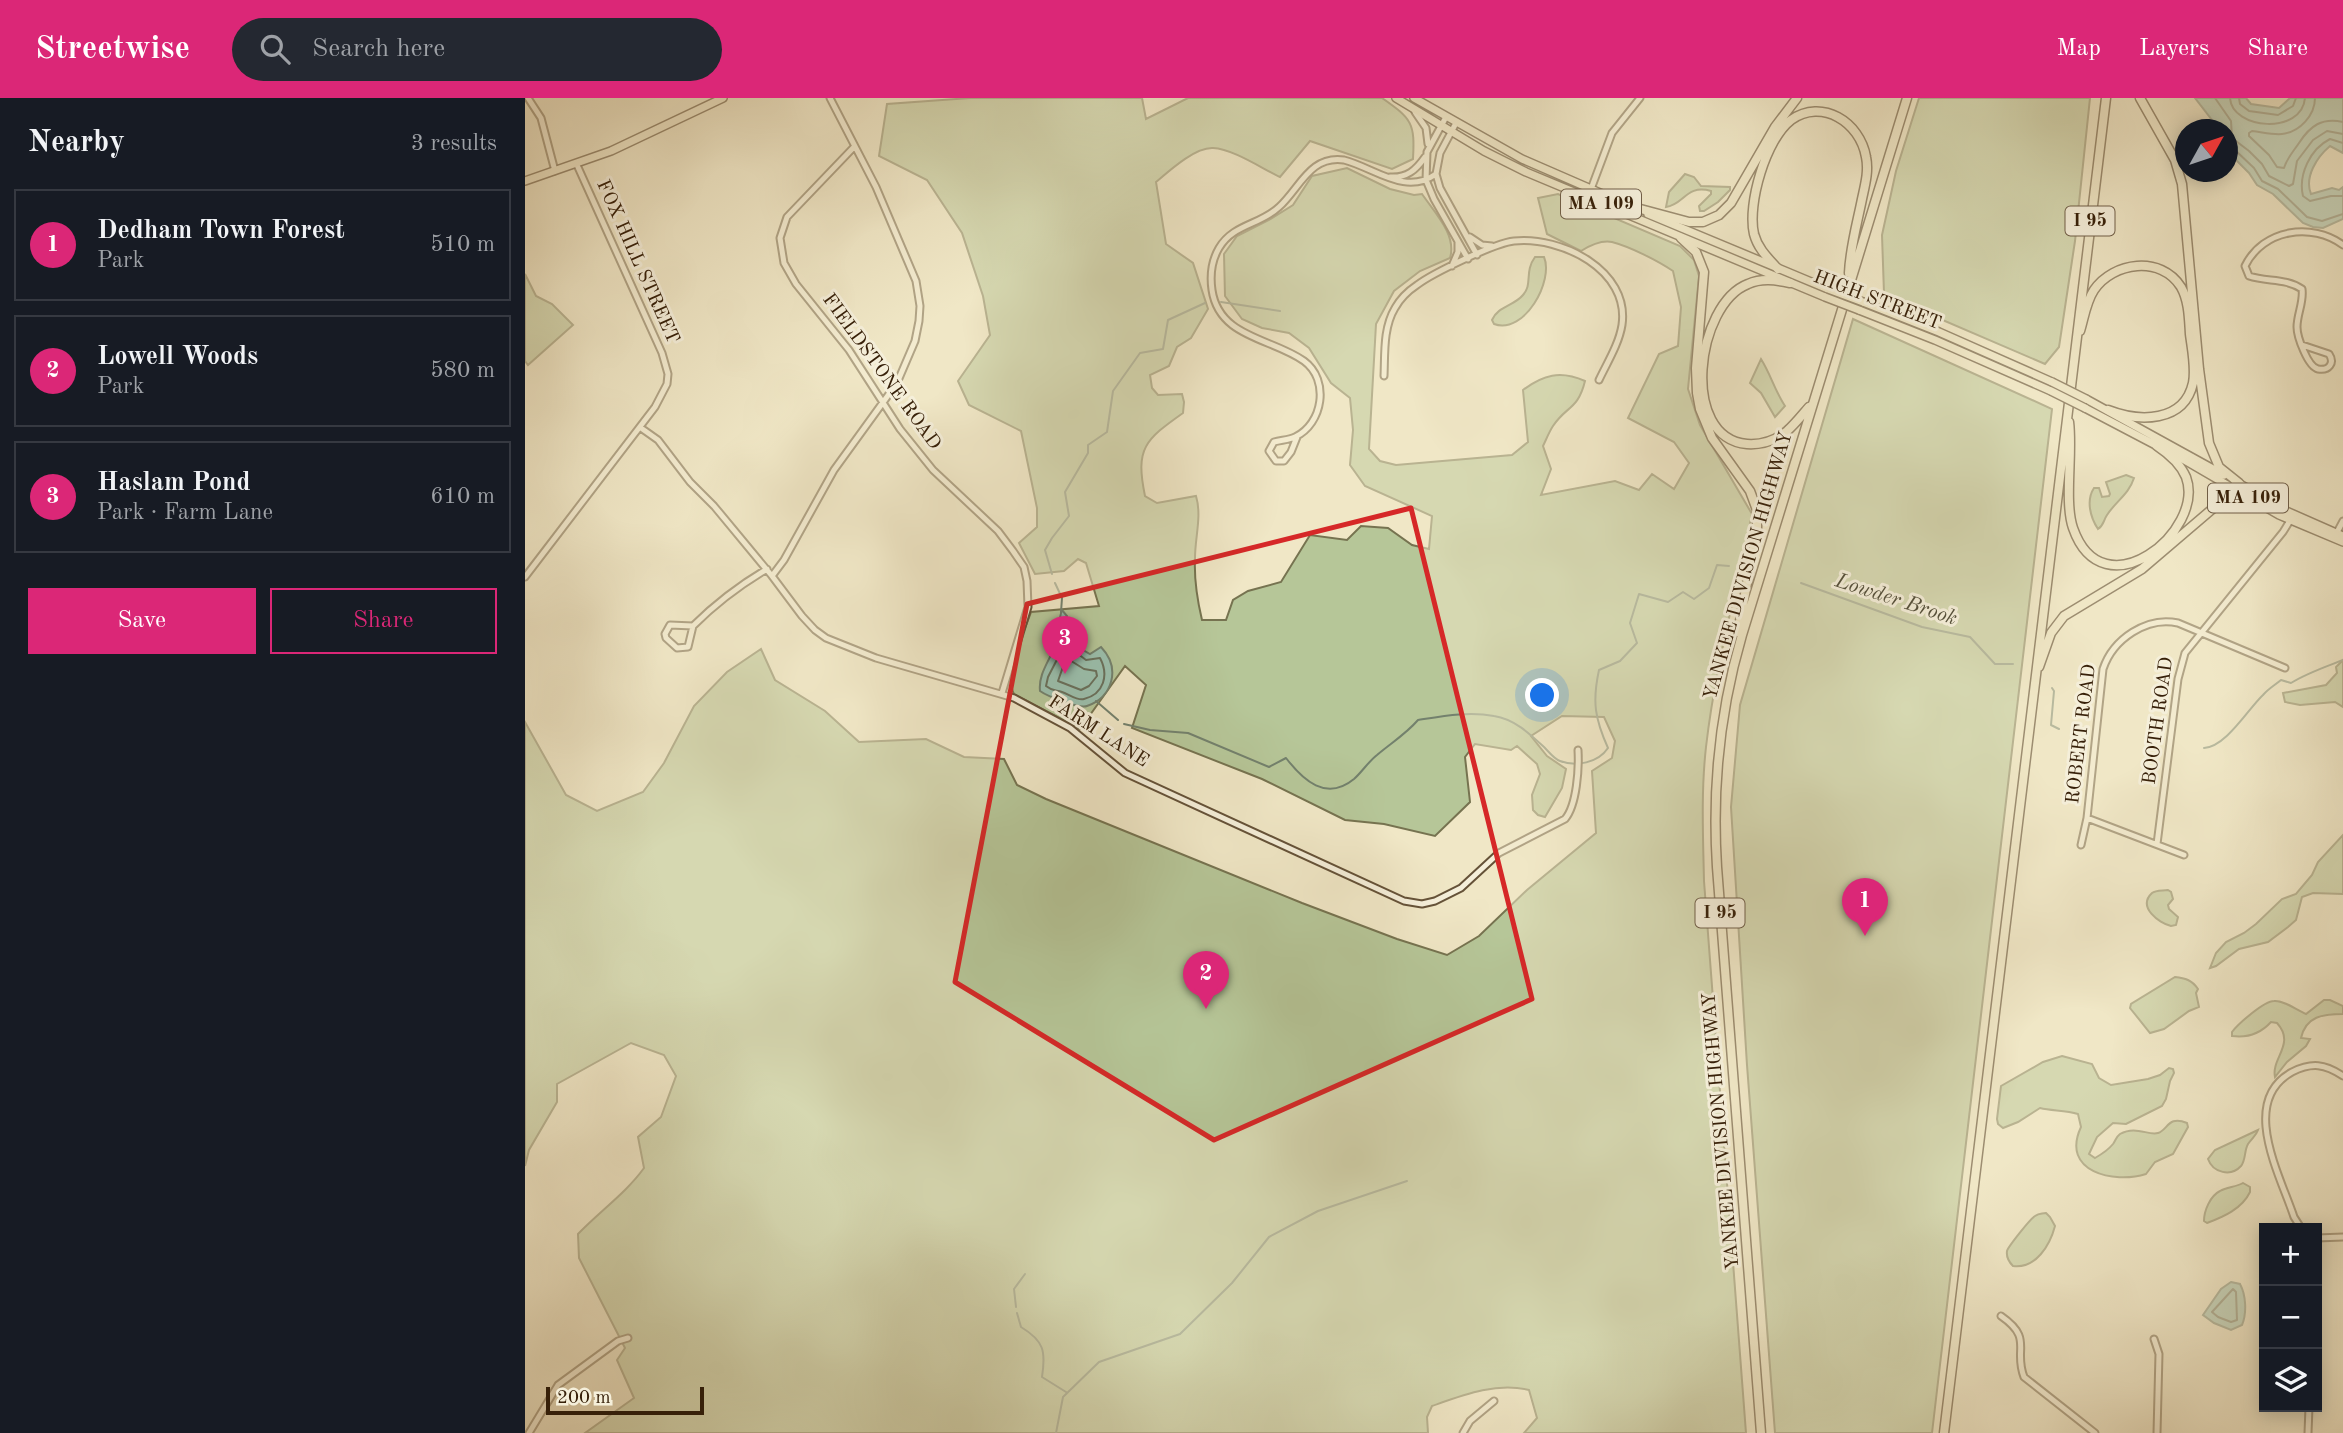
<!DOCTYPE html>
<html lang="en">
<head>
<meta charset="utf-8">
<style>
	:root { --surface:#171b24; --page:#242831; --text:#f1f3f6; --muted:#9ea1a6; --line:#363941; --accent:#db2777 }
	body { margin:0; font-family:"Old Standard TT",serif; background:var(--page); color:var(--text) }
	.controls { position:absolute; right:21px; bottom:21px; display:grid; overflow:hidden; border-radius:0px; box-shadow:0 4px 18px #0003 }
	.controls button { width:63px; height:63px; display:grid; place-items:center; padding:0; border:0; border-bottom:2px solid var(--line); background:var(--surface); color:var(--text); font:35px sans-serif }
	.compass { position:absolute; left:1650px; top:21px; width:63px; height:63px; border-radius:50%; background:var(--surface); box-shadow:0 4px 18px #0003; rotate:50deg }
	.scale { position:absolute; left:21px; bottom:18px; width:158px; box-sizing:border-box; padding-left:7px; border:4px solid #372009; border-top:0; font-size:19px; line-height:24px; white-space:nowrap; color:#372009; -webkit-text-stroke:5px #f5efda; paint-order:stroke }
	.you { position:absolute; left:1018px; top:598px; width:24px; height:24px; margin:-18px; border:5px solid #fff; border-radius:50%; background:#1a73e8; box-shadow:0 0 0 10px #1a73e833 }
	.badge { display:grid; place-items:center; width:46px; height:46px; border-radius:50%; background:var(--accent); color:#fff; font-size:23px; font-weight:700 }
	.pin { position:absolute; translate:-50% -58px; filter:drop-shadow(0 2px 4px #0008) }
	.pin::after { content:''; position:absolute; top:37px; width:24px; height:21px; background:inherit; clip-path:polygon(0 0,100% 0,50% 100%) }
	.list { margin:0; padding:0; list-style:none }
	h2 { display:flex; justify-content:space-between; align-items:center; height:91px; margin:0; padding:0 28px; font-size:30px }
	h2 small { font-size:23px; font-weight:400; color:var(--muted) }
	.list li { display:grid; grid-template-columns:46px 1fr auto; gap:21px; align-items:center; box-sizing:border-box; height:112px; margin:0 14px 14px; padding:0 14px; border:2px solid var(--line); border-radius:0px }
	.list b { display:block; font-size:26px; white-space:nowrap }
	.list p { margin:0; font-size:23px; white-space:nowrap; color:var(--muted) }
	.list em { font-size:23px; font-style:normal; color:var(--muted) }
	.actions { display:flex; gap:14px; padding:21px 28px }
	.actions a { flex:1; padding:16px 0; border:2px solid var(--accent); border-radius:0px; text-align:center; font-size:24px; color:var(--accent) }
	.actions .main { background:var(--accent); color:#fff }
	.icon { flex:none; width:38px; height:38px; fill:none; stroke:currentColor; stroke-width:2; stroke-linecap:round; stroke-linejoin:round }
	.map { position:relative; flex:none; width:1818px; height:1335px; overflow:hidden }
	header { display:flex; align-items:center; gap:42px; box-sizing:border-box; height:98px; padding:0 35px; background:var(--accent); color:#fff }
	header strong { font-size:33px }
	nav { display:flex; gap:38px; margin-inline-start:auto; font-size:24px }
	.search { width:490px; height:63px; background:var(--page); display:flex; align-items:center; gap:18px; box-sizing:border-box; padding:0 24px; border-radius:38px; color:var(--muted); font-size:26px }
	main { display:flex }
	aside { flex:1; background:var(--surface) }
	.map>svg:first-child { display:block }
</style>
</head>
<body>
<header>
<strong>Streetwise</strong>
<div class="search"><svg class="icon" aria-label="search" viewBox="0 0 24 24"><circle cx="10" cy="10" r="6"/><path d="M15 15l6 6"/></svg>Search here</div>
<nav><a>Map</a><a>Layers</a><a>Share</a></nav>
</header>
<main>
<aside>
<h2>Nearby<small>3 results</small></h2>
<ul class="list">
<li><span class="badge">1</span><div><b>Dedham Town Forest</b><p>Park</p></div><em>510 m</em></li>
<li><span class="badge">2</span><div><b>Lowell Woods</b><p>Park</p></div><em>580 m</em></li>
<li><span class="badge">3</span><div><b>Haslam Pond</b><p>Park · Farm Lane</p></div><em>610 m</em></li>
</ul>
<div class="actions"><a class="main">Save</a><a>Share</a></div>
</aside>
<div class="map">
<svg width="1818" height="1335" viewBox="0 0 1818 1335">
	<rect width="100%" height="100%" fill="#f0e7c6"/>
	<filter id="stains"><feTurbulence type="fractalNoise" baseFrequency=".00286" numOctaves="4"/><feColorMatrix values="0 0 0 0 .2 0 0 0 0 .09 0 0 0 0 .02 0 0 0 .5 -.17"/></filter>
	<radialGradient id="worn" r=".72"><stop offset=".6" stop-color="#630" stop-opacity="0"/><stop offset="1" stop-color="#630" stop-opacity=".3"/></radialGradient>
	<!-- green -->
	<path fill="#b6c698" stroke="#767350" stroke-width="2" d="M445,0H617L621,21L663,0H857C887,21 890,25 888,61L867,71L785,43L755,79C736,70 708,51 688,50C670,49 644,73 631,84L641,146L668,165L683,211L666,240L652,249L644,268L625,277L627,290L633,297L657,296L659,304L658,315C620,342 610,350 620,398L632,405L671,398C677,418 670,439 670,460C669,481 672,501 677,522H701L708,502L723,493L756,484L785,437L822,442L836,428L863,430L887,447L904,451L907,418L840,388L825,367L828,332L825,300L806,285L784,250L764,235L737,230L717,221L700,198L699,156L712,138L744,122L768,107L787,78L822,70L865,91L889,97L897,96C910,115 932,137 925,160L895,173L869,193L851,226L844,351L855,363L871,367L987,357L1003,344L998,292C1018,277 1035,272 1060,283C1053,312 1041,308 1028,328C1024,334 1021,342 1018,348L1026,371L1016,397L1090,383L1114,392L1127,376L1149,391L1164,365L1149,344L1103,320L1134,256L1153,248L1156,209L1148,173C1133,163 1106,149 1087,144C1077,142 1064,148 1056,153L1022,136L1013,100L1033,96L1155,148L1169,162L1174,178L1163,291L1175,327L1227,416C1211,493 1190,570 1181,649C1176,693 1178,738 1179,783L1221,1335H999L1012,1320L1004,1292C971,1284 938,1297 907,1308L902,1319L903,1335H60L109,1300L92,1262L100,1250L54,1160L53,1136C75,1113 101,1095 119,1070L113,1039L136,1019L151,978L139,957L106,945L32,986V1004L4,1052L0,1068V624L41,697L72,713L118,694L139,665L169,608L202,574L236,551L250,582L300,613L334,644L401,641L439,659L479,661L492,687L521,701L777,805L872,841L922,857L954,838L1002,792L1071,735L1067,673L1087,660L1090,643L1079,619L1037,618L1006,638L1022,658L1041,671L1037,690L1020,719L1013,717L1008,712L1007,697L1015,676L1012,666L992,648L986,652L950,646L940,659L945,704L910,738L859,726L820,722L737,681L607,630L621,587L600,568L555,631L489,596C478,577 499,535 506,514L574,508L561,465L553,461L539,473L510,476L494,445L512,429V410L496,333L444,307L433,283L465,237L458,198L437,135L402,82L354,58L362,6Z
		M1394,0H1565L1550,143L1534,249L1520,266L1392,211L1359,195L1357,137L1371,73Z
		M1160,76L1169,79L1176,88L1205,89V92L1193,104L1179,113H1175L1174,108L1186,96V93C1161,86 1159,107 1141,109L1144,94Z
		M1010,159H1019C1029,182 1000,237 969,226L967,222C973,208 989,208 998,197C1008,186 999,174 1010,159Z
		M0,176L11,198L27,206L48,227L3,267L0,263Z
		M1328,221L1527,311L1407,1335H1250L1222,967L1206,709L1215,607Z
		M1236,261C1246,277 1250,293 1260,308L1250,319L1236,295L1225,285Z
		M1601,377L1609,380C1604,396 1591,403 1582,417C1578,423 1579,427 1573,431C1565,419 1561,402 1569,390H1574L1577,399L1584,398L1585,396L1581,384Z
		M1818,562V609L1810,604L1775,607L1760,604L1758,595L1801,587L1812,575L1811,569Z
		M1818,737V796L1788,795L1777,799L1771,822L1763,829L1743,844L1714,851L1691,868L1685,870L1691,855L1701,844L1719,835L1731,826L1757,801L1771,796L1787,777L1793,764Z
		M1643,792L1646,794L1648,801L1643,807L1644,811L1653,819L1651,827L1646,828C1634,825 1612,809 1627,795C1631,792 1638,793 1643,792Z
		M1650,879C1660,880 1667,882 1673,891L1671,895L1674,909L1664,913L1639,931L1625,935L1605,910L1606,906Z
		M1799,902H1805L1818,908V916C1798,916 1781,918 1776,940L1785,941L1781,948L1762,964L1750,979C1746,960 1771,946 1752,925L1746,924C1736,935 1722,940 1707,938V934C1713,926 1739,903 1749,903C1759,902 1771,912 1781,916Z
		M1537,958L1567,966L1574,980L1586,987L1623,981L1635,977L1644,970L1648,971L1649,975L1645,983L1641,1001L1637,1008L1601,1026L1588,1025L1572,1039L1564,1056L1570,1060C1577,1056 1584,1051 1588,1046C1591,1042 1591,1039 1595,1036C1611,1027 1623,1038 1633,1035C1643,1032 1643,1017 1662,1025L1663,1029L1648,1056L1630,1064L1621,1076C1589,1086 1535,1074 1556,1029L1553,1016C1540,1012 1527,1013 1515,1010L1493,1024L1478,1030L1473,1026L1472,1021L1476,988L1518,964Z
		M1733,1032C1731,1038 1727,1040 1723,1046C1719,1053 1721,1062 1716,1068C1706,1079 1688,1075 1683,1061L1690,1052Z
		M1718,1085L1725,1089V1094C1717,1111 1698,1119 1682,1125L1679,1123C1679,1113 1685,1098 1695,1093C1702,1089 1711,1089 1718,1085Z
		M1521,1115L1525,1119L1530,1128C1525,1147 1511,1171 1488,1168C1484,1164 1481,1160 1482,1153C1483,1149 1505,1121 1510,1118C1514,1115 1516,1116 1521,1115Z"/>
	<!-- water -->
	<path fill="#9bc1af" stroke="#73816d" stroke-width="2" d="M1670,0H1721L1726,6L1754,10L1765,0H1818V55L1805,48C1792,59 1779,79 1786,96L1807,90L1814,92L1818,89V121L1798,130L1788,129L1778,125L1748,96L1732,87L1724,75L1705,56L1703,52L1702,32L1694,31Z
		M537,512L542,518L539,532L558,552L565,556L576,549C596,570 588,599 562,608C554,611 522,598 515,593C513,575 526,561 531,545C534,535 533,523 537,512Z
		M1706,1184L1715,1186C1721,1197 1722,1215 1717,1227L1706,1232L1689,1225L1678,1217L1696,1191Z"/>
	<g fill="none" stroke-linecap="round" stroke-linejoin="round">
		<!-- shore -->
		<path stroke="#69705c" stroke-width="2" d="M1690,0L1706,23L1707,40L1724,53L1737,66L1744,78L1764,88L1768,86L1772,63L1788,42L1802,33L1818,36
			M1705,0C1707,32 1777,37 1780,0
			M1714,0L1715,6L1724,13L1753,17L1768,8L1771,0
			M1790,0C1790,17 1775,34 1757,36C1747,37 1737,34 1727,33L1724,35V38L1744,57L1752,69L1759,70C1762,60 1768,54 1774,45C1785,28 1797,19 1818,24
			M1818,45L1805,41C1785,51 1773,77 1778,98L1785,103L1806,98H1818
			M1702,50L1710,52L1729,70L1737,83L1753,91L1782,119L1797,123L1818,116
			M540,546L561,562L575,560C584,577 579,596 559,601C552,603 544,596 537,594C530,592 527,593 521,588L523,579Z
			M543,561L559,571L571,573L572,578L564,588L556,592L533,583L540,563Z
			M1708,1191L1711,1194L1712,1222L1706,1224L1693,1219L1687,1214Z"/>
		<!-- stream -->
		<path stroke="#73816d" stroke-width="2" d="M696,204L755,213
			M527,476L520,452L527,440L544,418L540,394L563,355V347L582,334L588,293L615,255L638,251L643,222L680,205
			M530,485L537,500L536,514
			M1276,485L1397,529L1445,539L1470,566H1488
			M1527,590L1529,593L1526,627L1534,631
			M571,603L593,622
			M599,626L625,632L663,635L744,669L761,660C778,682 801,704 829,681C837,674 843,664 852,657C866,645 881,636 893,622C918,618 944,613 969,618C989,621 1004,635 1019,649C1023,653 1029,661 1035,663C1051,669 1073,665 1083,650C1070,621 1067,604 1074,572L1095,563L1112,545L1105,525L1114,496L1143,504L1158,494L1169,501L1184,490L1192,467L1204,468
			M1679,650C1701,649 1723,611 1738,597C1743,591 1750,587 1756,582L1766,585C1782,575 1800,569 1818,562
			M491,1209L489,1191L500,1176
			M492,1215L496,1229C519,1243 521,1253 517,1279L541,1294
			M531,1335L538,1299L574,1264L655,1236L707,1185L744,1139L793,1113L882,1083"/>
		<!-- minor casing -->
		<g stroke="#655238" stroke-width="9">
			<path id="minor" d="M3,0L16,20L30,73
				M890,14L901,30L903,46
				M921,19L902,54L901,82L909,101L943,161
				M931,25L915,55L911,76L915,90L952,157
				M329,49L262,119L255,140L259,165L271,186L324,252L375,331L408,372L473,433L488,453L499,469L502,483L503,509L477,595
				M865,79C882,80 891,72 900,59
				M1066,91L1087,35L1115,0
				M945,139L957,147L967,148
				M927,168L933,154V144
				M1777,247L1804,256C1810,265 1804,273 1793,271C1783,269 1772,239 1772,229C1772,216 1779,204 1777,191C1761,180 1742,184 1724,178L1720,168C1738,131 1787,124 1818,147
				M859,278C860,256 858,230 870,210C875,201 883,193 892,187C908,175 970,145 989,143C1036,138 1105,172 1097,227C1094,246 1082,265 1074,282
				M116,330L133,342L165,384L189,408L247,478L277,518L290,532L301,540L351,560L489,600L545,630L600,675L879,803L897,806L910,803L936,790L974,755L1040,721C1052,707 1054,670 1053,652
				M772,339L766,354L759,363H751L744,353L749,344C756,342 764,342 770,339C798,326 805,282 779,263C747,240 694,240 687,192C685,178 687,162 694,150C708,126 735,127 754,109C775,90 785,57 819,62C850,70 880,98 911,76
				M1810,438L1818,423
				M247,478L259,462L309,372L372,285L390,243L394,223L395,208L391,183L351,89L305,0
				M0,479L130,309L142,286L143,276L137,255L52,67
				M168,528L163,549L152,550L141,540L140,536L145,527L168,528C190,506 215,487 242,471
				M1562,720L1659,757
				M1632,746L1653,581L1660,555L1758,434L1766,421
				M1556,747L1562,720L1578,571C1588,541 1622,518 1653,525L1760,570
				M1776,1130L1769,1119C1755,1077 1714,1003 1767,974C1787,964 1800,966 1818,978
				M1792,1140L1818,1139
				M1476,1218C1509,1241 1488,1251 1499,1279L1570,1335
				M1629,1241L1634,1256L1632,1335
				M4,1335L33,1287L93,1243L103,1240
				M938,1335L945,1323L969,1303
				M1783,1335L1784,1309"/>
		</g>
		<!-- major casing -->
		<g stroke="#372009" stroke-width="10">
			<path id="major" d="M871,0L959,53L1001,74L1300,199
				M889,0L997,61L1112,111
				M0,83L86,53L198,0
				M1123,116L1303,191
				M1338,204L1414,234L1527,284
				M1334,212L1410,242L1526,293
				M1561,301L1699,377
				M1560,310L1661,363L1754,417L1818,444
				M1710,383L1759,412L1818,438"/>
		</g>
		<!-- highway casing -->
		<g stroke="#372009" stroke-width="11">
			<path id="highway" d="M1615,0L1650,62L1657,86L1674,271L1684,345L1694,369L1714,385
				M1108,109L1164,124H1178L1194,117L1206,105L1250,29L1272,0
				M1156,140L1171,154L1179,174L1171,270L1172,295L1175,311L1187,340L1225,393L1232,412V431L1213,534
				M1253,171C1243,160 1233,151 1229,136C1222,106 1241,41 1266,22C1297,0 1335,24 1341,59C1344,73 1340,87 1337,101C1332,126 1325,150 1324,175
				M1265,185C1250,182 1237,180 1223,186C1171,206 1154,340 1222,346C1237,347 1251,342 1262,333C1270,326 1277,317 1284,309
				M1555,233C1559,220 1561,204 1569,192C1588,164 1636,157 1656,189C1664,203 1664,221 1665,236C1667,252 1671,270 1668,285C1659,325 1614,324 1583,312
				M1544,324C1548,355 1539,404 1548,430C1578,516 1681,433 1661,379C1655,365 1644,356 1632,348
				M1514,569L1526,535L1539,518L1617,471L1699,401L1711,396L1721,398
				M1236,1335L1192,769C1187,691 1195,612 1217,537L1382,0
				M1419,1335L1581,0"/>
		</g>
		<!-- minor -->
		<use href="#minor" stroke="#f5efda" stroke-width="5"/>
		<!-- major -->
		<use href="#major" stroke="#f0e7c6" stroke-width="7"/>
		<!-- highway -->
		<use href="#highway" stroke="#f0e7c6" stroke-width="8"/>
		<!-- major-bridge casing -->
		<g stroke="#372009" stroke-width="10" stroke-linecap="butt">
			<path id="major-bridge" d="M1303,191L1338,204
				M1300,199L1334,212
				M1527,284L1561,301
				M1526,293L1560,310"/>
		</g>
		<!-- major-bridge -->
		<use href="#major-bridge" stroke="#f0e7c6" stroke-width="7"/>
	</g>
	<!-- marked area -->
	<path d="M0 0H1818V1335H0ZM886,410L1007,901L689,1042L430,884L502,506Z" fill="#f0e7c6" fill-opacity=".55" fill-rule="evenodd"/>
	<path fill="none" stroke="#d62828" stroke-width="5" stroke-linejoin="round" d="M886,410L1007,901L689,1042L430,884L502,506Z"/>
	<g text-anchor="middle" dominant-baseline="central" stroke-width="6" stroke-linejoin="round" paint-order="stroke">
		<!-- shield labels -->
		<g fill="#f5efda" stroke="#705e48" stroke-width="2">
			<rect x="1036" y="91.5" width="80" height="29" rx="5"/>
			<rect x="1540.5" y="108.5" width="49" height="29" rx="5"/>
			<rect x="1683" y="385.5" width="80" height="29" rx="5"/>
			<rect x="1170.5" y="800.5" width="49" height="29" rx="5"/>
		</g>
		<g font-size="18" font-weight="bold" fill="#372009">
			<text x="1076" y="106">MA 109</text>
			<text x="1565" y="123">I 95</text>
			<text x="1723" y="400">MA 109</text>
			<text x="1195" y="815">I 95</text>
		</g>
		<!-- street labels -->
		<g font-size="19" fill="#372009" stroke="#f5efda">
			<text transform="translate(112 164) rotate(66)">FOX HILL STREET</text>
			<text transform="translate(1352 203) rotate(21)">HIGH STREET</text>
			<text transform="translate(356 274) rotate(54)">FIELDSTONE ROAD</text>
			<text transform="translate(1224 468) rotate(-74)">YANKEE DIVISION HIGHWAY</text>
			<text transform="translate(1634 623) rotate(-82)">BOOTH ROAD</text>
			<text transform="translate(573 634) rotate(33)">FARM LANE</text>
			<text transform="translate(1557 636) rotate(-83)">ROBERT ROAD</text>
			<text transform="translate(1197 1033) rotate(-95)">YANKEE DIVISION HIGHWAY</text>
		</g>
		<!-- water labels -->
		<g font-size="21" font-style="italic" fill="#55503b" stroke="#f5efda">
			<text transform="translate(1371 502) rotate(18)">Lowder Brook</text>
		</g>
	</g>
	<rect width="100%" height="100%" filter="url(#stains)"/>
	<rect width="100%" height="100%" fill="url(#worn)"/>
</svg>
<div class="controls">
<button>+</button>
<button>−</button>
<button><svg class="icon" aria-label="layers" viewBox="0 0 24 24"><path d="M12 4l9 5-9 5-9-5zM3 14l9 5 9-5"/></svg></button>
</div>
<svg class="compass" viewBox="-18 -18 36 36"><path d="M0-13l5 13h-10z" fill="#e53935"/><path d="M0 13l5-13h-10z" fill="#9ea1a6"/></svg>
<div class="scale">200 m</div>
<div class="you"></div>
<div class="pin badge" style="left:1340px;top:838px">1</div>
<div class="pin badge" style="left:681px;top:911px">2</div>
<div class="pin badge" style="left:540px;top:576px">3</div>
</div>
</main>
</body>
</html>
